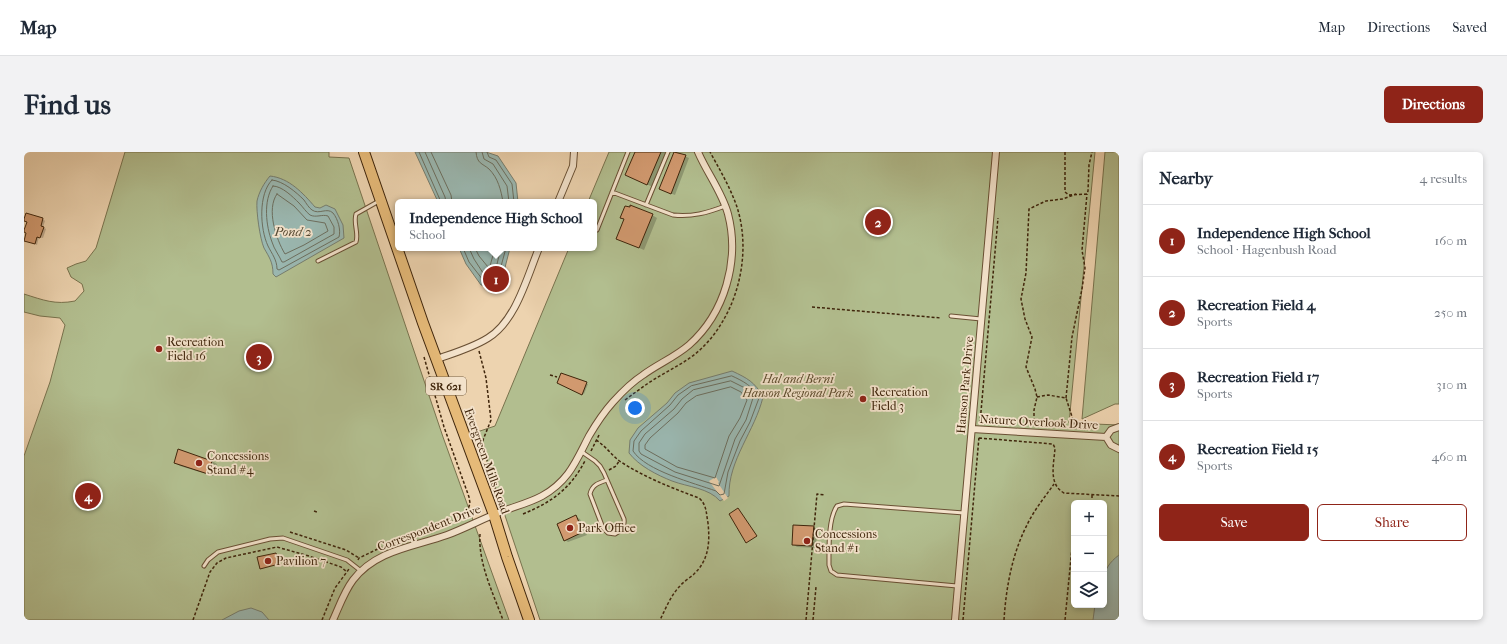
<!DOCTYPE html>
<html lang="en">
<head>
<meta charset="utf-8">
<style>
	:root { --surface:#fff; --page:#f2f2f3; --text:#1f2937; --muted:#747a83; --line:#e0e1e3; --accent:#8f2418 }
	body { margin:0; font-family:"IM FELL French Canon",serif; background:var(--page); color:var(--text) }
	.controls { position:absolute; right:12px; bottom:12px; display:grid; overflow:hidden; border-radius:6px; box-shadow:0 2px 6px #0003 }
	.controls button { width:36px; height:36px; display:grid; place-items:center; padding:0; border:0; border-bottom:1px solid var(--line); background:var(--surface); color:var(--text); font:20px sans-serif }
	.you { position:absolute; left:611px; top:256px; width:14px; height:14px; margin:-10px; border:3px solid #fff; border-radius:50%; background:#1a73e8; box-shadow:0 0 0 6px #1a73e833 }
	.badge { display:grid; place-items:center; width:26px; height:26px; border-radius:50%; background:var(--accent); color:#fff; font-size:13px; font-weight:700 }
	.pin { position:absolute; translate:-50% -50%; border:2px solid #fff; box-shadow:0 1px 4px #0006 }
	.popup { position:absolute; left:371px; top:47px; width:202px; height:52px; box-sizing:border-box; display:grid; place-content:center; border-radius:6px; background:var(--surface); filter:drop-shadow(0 1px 3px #0005); font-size:13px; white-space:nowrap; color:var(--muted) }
	.popup b { font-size:15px; color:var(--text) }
	.popup::after { content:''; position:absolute; left:50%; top:100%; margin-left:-8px; border:8px solid transparent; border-top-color:var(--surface) }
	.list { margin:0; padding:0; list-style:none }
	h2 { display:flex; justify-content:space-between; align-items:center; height:52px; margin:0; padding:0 16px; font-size:17px }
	h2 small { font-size:13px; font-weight:400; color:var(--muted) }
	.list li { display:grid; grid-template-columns:26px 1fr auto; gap:12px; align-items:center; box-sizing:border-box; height:72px; padding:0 16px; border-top:1px solid var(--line) }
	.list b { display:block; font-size:15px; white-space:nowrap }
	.list p { margin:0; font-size:13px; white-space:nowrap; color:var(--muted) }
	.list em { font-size:13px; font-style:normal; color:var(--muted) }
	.actions { display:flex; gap:8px; padding:12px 16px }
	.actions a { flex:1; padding:9px 0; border:1px solid var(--accent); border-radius:6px; text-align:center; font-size:14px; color:var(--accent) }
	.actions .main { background:var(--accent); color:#fff }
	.icon { flex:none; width:22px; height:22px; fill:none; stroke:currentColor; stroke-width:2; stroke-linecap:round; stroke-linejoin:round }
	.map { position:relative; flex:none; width:1095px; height:468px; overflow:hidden; border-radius:6px }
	header { display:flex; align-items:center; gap:24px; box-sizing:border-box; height:56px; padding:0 20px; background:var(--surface); border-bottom:1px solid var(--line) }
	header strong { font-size:19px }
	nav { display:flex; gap:22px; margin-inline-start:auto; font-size:14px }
	.intro { display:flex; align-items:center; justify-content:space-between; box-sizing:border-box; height:96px; padding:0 24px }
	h1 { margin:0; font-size:28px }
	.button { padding:10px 18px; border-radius:6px; background:var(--accent); color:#fff; font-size:14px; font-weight:700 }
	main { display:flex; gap:24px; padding:0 24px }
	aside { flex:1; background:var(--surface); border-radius:6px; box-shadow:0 2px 6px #0003 }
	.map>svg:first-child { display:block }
</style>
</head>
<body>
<header>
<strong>Map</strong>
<nav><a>Map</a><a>Directions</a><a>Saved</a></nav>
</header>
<div class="intro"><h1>Find us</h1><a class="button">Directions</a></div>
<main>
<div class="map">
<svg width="1095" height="468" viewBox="0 0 1095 468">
	<rect width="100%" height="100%" fill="#edd3af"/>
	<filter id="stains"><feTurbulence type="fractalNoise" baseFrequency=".005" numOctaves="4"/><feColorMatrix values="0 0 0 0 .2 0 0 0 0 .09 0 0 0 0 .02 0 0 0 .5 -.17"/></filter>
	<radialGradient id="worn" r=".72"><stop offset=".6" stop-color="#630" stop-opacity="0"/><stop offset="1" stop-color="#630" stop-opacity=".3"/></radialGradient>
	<!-- green -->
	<path fill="#b2be8f" stroke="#78724d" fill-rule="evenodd" d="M101,0H305V5L325,6L419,285L485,468H0V304L26,230L41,173L36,166L16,164L0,160V142C19,148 31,153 51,149L60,139L58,132L47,125L43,116L52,112L62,109L72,96Z
		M585,0H1071L1045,271L1095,273V468H516L453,280L471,274L545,96H570V50H564ZM1050,351H1080V453H1050Z
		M1081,0H1095V252H1091L1058,267Z"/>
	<!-- water -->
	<path fill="#9ab7b0" stroke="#767d6e" d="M391,0H462L474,4L492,31L494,50H414Z
		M246,24C265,26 279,41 291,55L296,56L302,53L311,57L319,73L320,86L252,125L249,122C249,110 245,105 240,96C236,87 232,59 233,49C235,40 240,31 246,24Z
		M435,96H486L476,135L457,133L442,112Z
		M708,219C723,226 731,230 739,245C731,279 704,308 705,344L696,349C685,336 664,335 648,329C633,323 615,314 605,301L606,288L614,276L643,251L651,241L665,231Z
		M1095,403V468H1069L1071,453H1080C1080,431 1075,418 1095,403Z
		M227,456L238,460L245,468H198L215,459Z"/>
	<!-- pier -->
	<path fill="#edd3af" d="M692,325L695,330L694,331L704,346L700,349L685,329Z"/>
	<!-- shadow -->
	<path fill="#0003" d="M612,0H643L629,35L608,26Z
		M651,0L665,6L651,43L636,37Z
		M628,63L633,66L620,98L594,87Z
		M19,67L21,69L19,75L22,77L19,86L15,85L13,93L3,89Z
		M538,222L564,232L560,242L534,231Z
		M155,299L188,309L193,312L189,324L156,314L151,311Z
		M552,365L556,367L563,383L544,390L541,388Z
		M789,375L793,377L792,396L773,395L769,392Z"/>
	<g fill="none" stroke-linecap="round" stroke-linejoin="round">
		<!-- shore -->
		<path stroke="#6c6e5e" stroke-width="1" d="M395,0L417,50
			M401,0L421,45L422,50
			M407,0L427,43L428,50
			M452,0C453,12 458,11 465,17C474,26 477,38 479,50
			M458,0L460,7L469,12L483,34L485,50
			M463,0L465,5L472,8L488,32L490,50
			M248,28C259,29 272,40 280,48C282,51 285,56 288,58C295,63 303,55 309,61C314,67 317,78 315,85L255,118L253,117C253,108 248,102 244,94C236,77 234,42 248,28Z
			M249,34C258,34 269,45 275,51C279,55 282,60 286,63C292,66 298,62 304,64L310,75V82L260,110H258C255,103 250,97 248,90C242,74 239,49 249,34Z
			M253,42L270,54L283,68L301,71L304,79L280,93L261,102C252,87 242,57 253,42Z
			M439,96L445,110L459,128L471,130L473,129L482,96
			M445,96L450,107L461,124L468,125L470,124L477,96
			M451,96L455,104L464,115L466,114L471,96
			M708,224C719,229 729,234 735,246L726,270L716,289L704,320L700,342L696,343L692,339C670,331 622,319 609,299L610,289L617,279L646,253L654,243L667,234Z
			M707,229L721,236L729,246L722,268L711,287L695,334L651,320L617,302L615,299V291L621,282L650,257L658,247L669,238Z
			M707,235L717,240L723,248L716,266L705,284L691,326L653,315L621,297V293L626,286L654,261L662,251L672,244Z"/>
	</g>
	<!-- building -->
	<path fill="#d1996f" stroke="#3f250b" d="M611,0H637L623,33L601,23Z
		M650,0L662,3L647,42L635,37Z
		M606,53L629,62L615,96L592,87L600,67L596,66L601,54L606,55Z
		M2,61L19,66L17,74L20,75L16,86L13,85L11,92L0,89L2,81L0,80V78L3,70L0,69V67Z
		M537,221L563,230L558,243L533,231Z
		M154,297L188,309L184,322L150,311Z
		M714,356L733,384L722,391L705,362Z
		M552,363L559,380L540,389L533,372Z
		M769,373L790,374L788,394L768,393Z
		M252,401L255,412L236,417L233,405Z"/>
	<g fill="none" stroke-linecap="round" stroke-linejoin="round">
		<!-- service casing -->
		<g stroke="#6a5034" stroke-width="5">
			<path id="service" d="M588,40L649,63C668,65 683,61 701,54
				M622,53L644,0
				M573,78L604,0
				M294,109L332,90C335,81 329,71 332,62L355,49
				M927,164L957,167
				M558,300L571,309L576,314L580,321L600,367C601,375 598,378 591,382L584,381L579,376L566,342C568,333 574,331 583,328
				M180,414L184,408L194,400L246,387L259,386L323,408L337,419
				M933,434L813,423L807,419L805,413C805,396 804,367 813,354L820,352L940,361"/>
		</g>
		<!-- minor casing -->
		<g stroke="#6a5034" stroke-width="8">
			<path id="minor" d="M534,50L549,14L550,0
				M413,207C430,201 448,196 464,186C492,169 503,125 515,96
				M948,277L1082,285
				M1082,285L1087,293L1095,297
				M1082,285L1087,278L1095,275
				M309,468C315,455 320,440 329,428C352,398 389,395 423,383C442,376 460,366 479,359C492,354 505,351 518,344C545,329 552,309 565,284C572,272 580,260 589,250C598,240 608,230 619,223C634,212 651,205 665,193C701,161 716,108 704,62C698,40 683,21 674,0
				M931,468L972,0"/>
		</g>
		<!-- primary casing -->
		<g stroke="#3f250b" stroke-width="12">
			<path id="primary" d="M340,0L399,171L470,363L483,405L505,468"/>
		</g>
		<!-- path -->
		<path stroke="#3f250b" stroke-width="1.5" stroke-dasharray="3 2" stroke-linecap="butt" d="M1041,0V40L1045,43L1063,42L1064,39L1065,13L1068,0
			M788,155L917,166
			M455,199L462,226L467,268L459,288L460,298L471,333V338
			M400,205L420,275L445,345L446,351L444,358L447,361
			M526,223L533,225
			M1013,245L1024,243L1042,246L1052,277
			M1042,246L1048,185L1058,137L1061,116L1058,98L1063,42
			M601,248C609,242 616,237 623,232C642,219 663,211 679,195C714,160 728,102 713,55C706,35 696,18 686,0
			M956,271L974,66
			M1010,274V258L1013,245L1011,237L1002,215L1008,185L1001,167L997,147L1002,121L1005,57L1022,49L1039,47L1052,42
			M955,286L1029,292L1031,296C1030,312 1024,332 1040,341L1095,344
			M572,288C583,295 588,304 597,310C622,326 648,336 675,346C683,353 682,361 684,371C686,390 685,408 670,422C666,426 660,429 656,434C647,443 642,456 636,468
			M567,299L575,283
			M585,318L592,314L595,309
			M1068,351V343
			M290,359L293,360
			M499,362C528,350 546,337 561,309
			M266,380L322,398L335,406
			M456,382C454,411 469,441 479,468
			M334,408L335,406L362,393L433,367L444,358
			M169,468L186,420L193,411L202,406L253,395L285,404L317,415L323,420
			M298,468L311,436L325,417
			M782,468L793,342L801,343
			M789,468L792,435
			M939,468L955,285
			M980,468C982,436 988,402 1003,373C1010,358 1021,345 1030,332
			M1041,468L1049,385L1050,383"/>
		<!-- service -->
		<use href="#service" stroke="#f3e2cb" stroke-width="3"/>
		<!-- minor -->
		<use href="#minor" stroke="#f3e2cb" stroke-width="6"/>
		<!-- primary -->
		<use href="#primary" stroke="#e6ba78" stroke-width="10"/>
	</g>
	<!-- markers -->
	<g fill="#8f2418" stroke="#f3e2cb" stroke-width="1.5">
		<circle cx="135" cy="197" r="4"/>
		<circle cx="839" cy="247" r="4"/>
		<circle cx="175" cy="311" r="4"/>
		<circle cx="546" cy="376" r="4"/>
		<circle cx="783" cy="389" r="4"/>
		<circle cx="244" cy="409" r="4"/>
	</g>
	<g text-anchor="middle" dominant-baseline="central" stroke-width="3.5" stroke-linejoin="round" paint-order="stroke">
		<!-- shield labels -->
		<rect fill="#f3e2cb" stroke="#755e45" stroke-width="1" x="402" y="225" width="40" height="18" rx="3"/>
		<g font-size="11" font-weight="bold" fill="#3f250b">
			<text x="422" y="234">SR 621</text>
		</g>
		<!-- poi labels -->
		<g font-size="12" fill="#3f250b" stroke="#f3e2cb" text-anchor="start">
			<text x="143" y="190">Recreation<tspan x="143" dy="14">Field 16</tspan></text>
			<text x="847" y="240">Recreation<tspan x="847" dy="14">Field 3</tspan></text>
			<text x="183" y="304">Concessions<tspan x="183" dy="14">Stand #4</tspan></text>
			<text x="554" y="376">Park Office</text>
			<text x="791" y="382">Concessions<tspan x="791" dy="14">Stand #1</tspan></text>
			<text x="252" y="409">Pavilion 7</text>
		</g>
		<!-- park labels -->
		<g font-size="12" font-style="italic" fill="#5c4b2c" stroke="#f3e2cb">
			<text x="774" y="227">Hal and Berni<tspan x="774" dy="14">Hanson Regional Park</tspan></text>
		</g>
		<!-- street labels -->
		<g font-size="12" fill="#3f250b" stroke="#f3e2cb">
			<text transform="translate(941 233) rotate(-85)">Hanson Park Drive</text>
			<text transform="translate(1015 270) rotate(3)">Nature Overlook Drive</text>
			<text transform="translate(463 309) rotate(70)">Evergreen Mills Road</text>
			<text transform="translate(405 376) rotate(-21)">Correspondent Drive</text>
		</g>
		<!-- water labels -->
		<g font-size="13" font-style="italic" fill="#564a34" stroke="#f3e2cb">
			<text x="269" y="79">Pond 2</text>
		</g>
	</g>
	<rect width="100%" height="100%" filter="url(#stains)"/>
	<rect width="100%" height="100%" fill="url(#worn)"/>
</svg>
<div class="controls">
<button>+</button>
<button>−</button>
<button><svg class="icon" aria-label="layers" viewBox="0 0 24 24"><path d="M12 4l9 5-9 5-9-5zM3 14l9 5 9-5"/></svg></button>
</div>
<div class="you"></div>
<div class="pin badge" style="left:472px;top:127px">1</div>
<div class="popup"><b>Independence High School</b>School</div>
<div class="pin badge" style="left:854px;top:70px">2</div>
<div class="pin badge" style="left:235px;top:205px">3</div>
<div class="pin badge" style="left:64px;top:344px">4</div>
</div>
<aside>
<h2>Nearby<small>4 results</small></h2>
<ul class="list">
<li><span class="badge">1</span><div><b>Independence High School</b><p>School · Hagenbush Road</p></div><em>160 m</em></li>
<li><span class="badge">2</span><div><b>Recreation Field 4</b><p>Sports</p></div><em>250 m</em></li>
<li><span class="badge">3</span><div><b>Recreation Field 17</b><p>Sports</p></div><em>310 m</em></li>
<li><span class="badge">4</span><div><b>Recreation Field 15</b><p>Sports</p></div><em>460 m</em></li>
</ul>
<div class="actions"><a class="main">Save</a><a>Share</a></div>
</aside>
</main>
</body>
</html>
